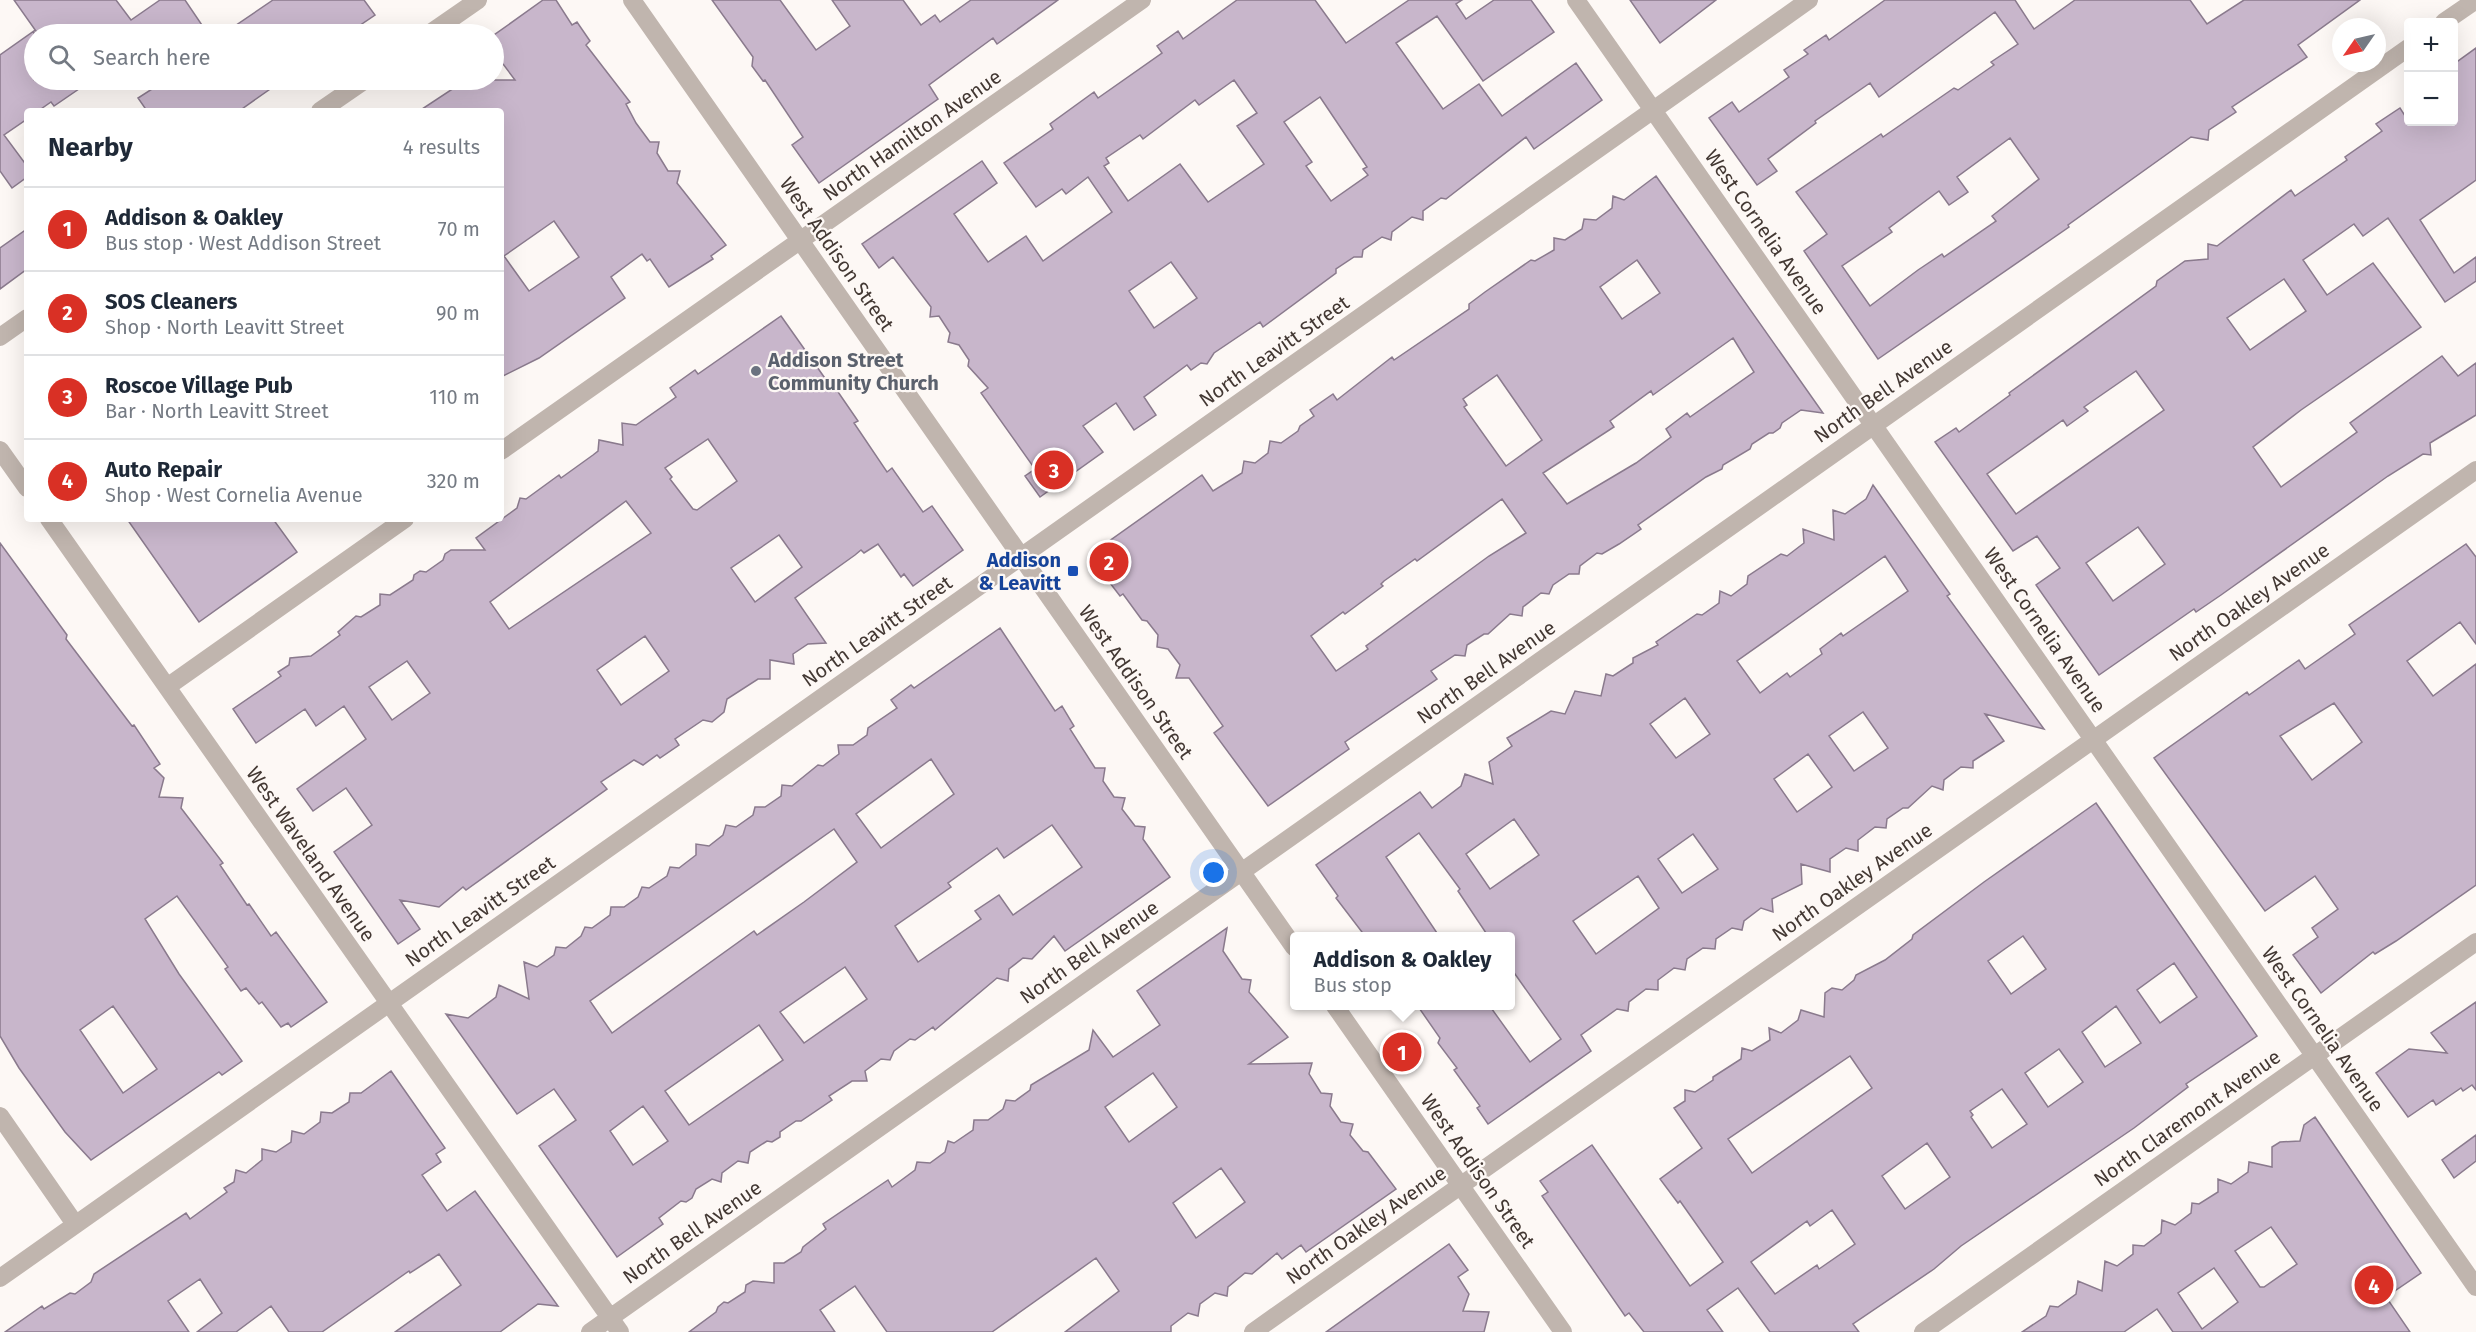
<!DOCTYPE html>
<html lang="en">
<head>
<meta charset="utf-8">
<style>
	:root { --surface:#fff; --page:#f6f6f7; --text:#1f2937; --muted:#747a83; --line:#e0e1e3; --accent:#d93025 }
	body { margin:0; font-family:"Fira Sans",sans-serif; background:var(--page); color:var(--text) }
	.controls { position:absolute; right:18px; top:18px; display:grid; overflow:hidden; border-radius:6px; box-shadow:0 6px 24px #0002 }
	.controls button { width:54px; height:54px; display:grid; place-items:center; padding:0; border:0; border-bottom:2px solid var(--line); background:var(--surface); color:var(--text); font:30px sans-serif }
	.compass { position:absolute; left:2332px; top:18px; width:54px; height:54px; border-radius:50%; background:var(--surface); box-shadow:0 6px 24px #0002; rotate:236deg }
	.you { position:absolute; left:1214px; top:873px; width:21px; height:21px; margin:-15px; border:4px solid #fff; border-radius:50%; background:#1a73e8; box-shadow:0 0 0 9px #1a73e833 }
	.badge { display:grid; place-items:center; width:39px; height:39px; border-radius:50%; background:var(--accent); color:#fff; font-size:20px; font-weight:700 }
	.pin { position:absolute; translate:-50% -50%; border:3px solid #fff; box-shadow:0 2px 6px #0006 }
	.popup { position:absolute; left:1290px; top:932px; width:225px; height:78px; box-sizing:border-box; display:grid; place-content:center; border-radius:6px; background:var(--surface); filter:drop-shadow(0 2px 4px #0005); font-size:20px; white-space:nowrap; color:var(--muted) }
	.popup b { font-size:22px; color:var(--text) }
	.popup::after { content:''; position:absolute; left:50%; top:100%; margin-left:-12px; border:12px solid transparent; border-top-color:var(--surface) }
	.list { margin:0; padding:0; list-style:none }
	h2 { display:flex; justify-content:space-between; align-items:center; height:78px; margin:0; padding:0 24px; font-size:26px }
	h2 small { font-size:20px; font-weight:400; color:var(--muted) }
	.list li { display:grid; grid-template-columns:39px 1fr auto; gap:18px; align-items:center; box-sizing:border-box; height:84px; padding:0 24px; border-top:2px solid var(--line) }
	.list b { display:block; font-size:22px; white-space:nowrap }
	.list p { margin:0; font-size:20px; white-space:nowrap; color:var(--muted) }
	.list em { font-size:20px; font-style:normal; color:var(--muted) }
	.icon { flex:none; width:33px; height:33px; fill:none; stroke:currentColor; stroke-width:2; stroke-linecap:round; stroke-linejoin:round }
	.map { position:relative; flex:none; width:2476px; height:1332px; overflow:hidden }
	.search { position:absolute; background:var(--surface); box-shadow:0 6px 24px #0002; left:24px; top:24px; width:480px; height:66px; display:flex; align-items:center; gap:15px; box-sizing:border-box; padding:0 21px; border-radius:33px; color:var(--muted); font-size:22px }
	.panel { position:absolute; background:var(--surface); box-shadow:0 6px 24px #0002; left:24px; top:108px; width:480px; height:414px; border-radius:6px }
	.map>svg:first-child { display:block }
</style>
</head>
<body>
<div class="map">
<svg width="2476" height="1332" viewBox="0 0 2476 1332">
	<rect width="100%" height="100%" fill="#fdf8f5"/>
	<!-- building -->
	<path fill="#c8b6cb" stroke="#8a7a8d" stroke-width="1.5" fill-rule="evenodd" d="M14,0H116L131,20L160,0H185L208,34H38Z
		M273,0H364L375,15L347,34H223Z
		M543,0H556L572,25L577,22L590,41L586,45L630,102L626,104L636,123L650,142H659L657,153L668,171H680L677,183L726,245L711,256L713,259L669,287L650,259L647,261L642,254L611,277L625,298L539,358L501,377V111H419L466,80H515L494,52V35ZM554,221L579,257L529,291L504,256Z
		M712,0H780L816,50L850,26L832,0H903L921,25L935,15L940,22L971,0H1058L997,44L993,38L929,85L938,99L819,183L792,145L803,137L765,80L763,81L752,66L753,57Z
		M1237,0H1315L1346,43L1409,0H1462L1456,4L1466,19L1494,0H1531L1554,32L1483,81L1437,16L1396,43L1443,109L1479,84L1502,116L1576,63L1602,100L1534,149L1526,137L1446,199L1441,198L1423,211V220L1412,217L1392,232L1391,240L1382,237L1363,250L1362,257H1354L1336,269V273L1263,327L1260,322L1214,353L1207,364L1201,363L1191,370L1187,365L1144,397L1156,415L1134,430L1116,403L1083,426L1103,452L1040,497L1025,476L1035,469L981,393L988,388L968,366L969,360L959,345L948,342L950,333L939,316L930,317L931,307L893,257L879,268L862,244L982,161L997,183L954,214L988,262L1026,236L1043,261L1112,212L1088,177L1066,194L1062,189L1036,207L1004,163L1053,129L1050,124L1094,92L1098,98L1162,53L1157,46L1178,31L1183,39ZM1234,80L1257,113L1237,126L1264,164L1208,202L1180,164L1128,201L1104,166L1109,163L1106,158L1140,135L1143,139L1195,100L1199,105ZM1320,97L1367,167L1363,169L1368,175L1331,201L1306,166L1312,162L1284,122ZM1171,262L1197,298L1154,328L1129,291Z
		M1630,0H1716L1660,43Z
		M1885,0H2015L2034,29L2075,0H2190L2207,24L2244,0H2360L2298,45L2307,57L2232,107L2236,112L2209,130L2208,140L2191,137L2068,225L2069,227L1878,359L1804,251L1827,234L1796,192L1881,134L1883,137L1954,88L1958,90L1994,65L1991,62L2018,44L1995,12L1879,97L1870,83L1815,121L1816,123L1768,159L1777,171L1757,185L1709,118L1732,102L1739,112L1789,77L1784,70L1808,54L1804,50L1826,35L1829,40ZM2010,138L2039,179L1992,216L1996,221L1944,257L1942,254L1918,270L1870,306L1842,266L1892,232L1889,228L1939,191L1949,205L1968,192L1957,177Z
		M34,31V80H92L54,106L51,102L38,111H27V119L4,135L27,166V177L12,188L0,171V55Z
		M2476,48V180L2420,220L2454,273L2476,257V281L2445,302L2388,218L2363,236L2354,224L2303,260L2327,295L2373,263L2421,327L2301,410L2253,447L2281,487L2357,432L2350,423L2442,356L2458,376L2476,363V415L2430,443L2431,455L2423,454L2388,476L2221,595L2196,612L2194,609L2099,675L2036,585L2060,568L2037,536L2013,551L1935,442L1956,428L1959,432L2010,395L2009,393L2156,286L2157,281L2185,261L2208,259V244L2217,246L2291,190L2295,196L2347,160L2345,157L2382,131L2376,124L2400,108L2409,122H2454V64ZM2284,279L2306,311L2250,350L2227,318ZM2136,371L2164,410L2016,514L1987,474L2063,420L2067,426L2088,411L2084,407ZM2138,527L2165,564L2113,601L2086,563Z
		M166,80H283L239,111H147L138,98Z
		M1656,176L1823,413L1801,410L1782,423L1780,428L1773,433H1769L1752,444L1750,449L1723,465L1722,469L1706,477L1638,525L1641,529L1619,544L1602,554L1597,553L1580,566L1579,574H1569L1553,585L1549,594L1541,593L1523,607L1522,616L1510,614L1488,634H1484L1467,645L1465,656L1455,655L1431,671L1437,679L1345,742L1349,749L1268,806L1214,733L1223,726L1189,678H1176L1180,665L1168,649L1157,647L1158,635L1147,621L1142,620L1123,594L1120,596L1093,561L1102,555L1098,549L1202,475L1213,491L1242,473L1244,461L1255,463L1268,453L1270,441L1281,443L1298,431L1300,426L1314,416L1310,410L1333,394L1337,400L1392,357L1394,360L1469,309V304L1485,292L1531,260L1535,261L1554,250V238L1565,240L1582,229L1584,219L1596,220L1612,208L1613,196L1624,200ZM1637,260L1660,293L1622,319L1600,287ZM1733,338L1754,372L1690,417L1687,413L1666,429L1671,437L1636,463L1567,504L1543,473L1614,427L1610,421L1651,391L1653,395ZM1497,375L1542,440L1506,466L1464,407L1467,405L1463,399ZM1502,499L1526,533L1489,556L1366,646L1368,649L1336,671L1311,636L1343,612L1345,614L1383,586L1381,584L1384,581L1415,559L1417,561Z
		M27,229V269L0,289V248Z
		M781,316L834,391L836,389L858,421L854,423L887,472L892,468L923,512L932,506L963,550L913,586L904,574L901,577L878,544L864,553L861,550L855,555L795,598L826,643L808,644L793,654L794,664L770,660V679H758L727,699L724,712L712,722L703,720L675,739L679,745L660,758L657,755L643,765L634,760L601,782L607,789L466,890L463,887L439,907L400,900L420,929L398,944L334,852L372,825L346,788L313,811L297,789L366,739L344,706L316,726L305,709L256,743L233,709L281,676L278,672L289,665L290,658L311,656L340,635L338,632L356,616L361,617L380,605V594L390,595L413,580L414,575L420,571L426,572L443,560L445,554L451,550H485L476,538L517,508L520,498L526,499L559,475L561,478L593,455L598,451L599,440L623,445L622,423L636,425L676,397L670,388L695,370L698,374ZM708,439L737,481L697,510L693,509L670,479L672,477L665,468ZM626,501L651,533L509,629L490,602ZM779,535L802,567L755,602L731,568ZM645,636L669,671L621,705L597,670ZM407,661L430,693L392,720L369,687Z
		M1873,485L1950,594L1947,596L2044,729L1985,714L2004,741L1973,761V768L1961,767L1944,780L1943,790L1932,786L1908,808H1903L1887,819L1886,828L1875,827L1858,840V851L1846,848L1830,859V872L1801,864L1802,884L1772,899L1773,912L1761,908L1744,921L1742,930L1732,928L1716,939L1715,949L1703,948L1687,959L1685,970L1674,968L1658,980V990L1646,989L1629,1002L1628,1011L1617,1009L1581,1035L1591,1051L1488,1124L1477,1108L1480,1106L1454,1070L1457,1068L1438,1043L1440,1038L1417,1005H1489L1530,1062L1561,1039L1510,967V936H1488L1458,891L1460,889L1419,833L1386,857L1439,936H1365L1336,898L1338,896L1316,865L1420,792L1432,808L1461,786L1465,774L1493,784L1489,762L1512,746L1507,738L1551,711L1565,714L1575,691L1601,696L1606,674L1613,676L1633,663V658L1658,645L1656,642L1697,614L1702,615L1719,603L1720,591L1731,596L1747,584L1748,576L1781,554L1787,556L1804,543L1803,529L1834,540L1833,510L1845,514L1866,499ZM1885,556L1908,591L1843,636L1841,633L1820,649L1822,654L1790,677L1787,673L1760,693L1737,661ZM1685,698L1710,734L1676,758L1650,724ZM1863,712L1888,748L1854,771L1829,736ZM1808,754L1832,787L1797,812L1774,779ZM1514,819L1539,855L1490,889L1466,854ZM1693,834L1718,869L1682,893L1658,859ZM1638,876L1659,908L1596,954L1573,921Z
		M127,519H273L297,552L199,622Z
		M0,543L67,635L66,639L132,726L134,725L160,764L154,768L164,778L159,797L183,798L181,808L223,863L220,865L247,905L249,904L271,936L276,932L327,1002L291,1027L288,1023L281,1027L262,1002L259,1004L246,988L241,991L225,969L228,967L177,896L145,919L179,974L242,1061L222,1075L219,1072L91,1160L65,1132L19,1068L0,1036ZM113,1006L157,1069L123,1093L80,1030Z
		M2466,544L2476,557V644L2460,622L2407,661L2433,696L2476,664V885L2396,941L2375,954L2373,952L2321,993L2293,955L2318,937L2312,928L2338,909L2315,876L2265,911L2154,758L2247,692L2249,695L2299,660L2305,669L2355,634L2349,625ZM2334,703L2362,742L2312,780L2280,736Z
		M1000,628L1055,711L1062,706L1074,726L1070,729L1095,768H1105L1103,781L1114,797L1125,798L1122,809L1135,826L1145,827L1143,839L1170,877L1065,951L1054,936L1032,959L1023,958L1009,969L1008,981L997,978L935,1030L933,1027L915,1040L910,1039L894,1051L890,1060L881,1059L865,1071L867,1081H852L829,1096L832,1100L801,1121H796L780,1132V1137L772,1142L767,1141L750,1152L748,1163L738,1161L722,1173L721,1182L712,1179L696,1189L692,1198L686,1202L681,1201L659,1218L663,1224L617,1257L539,1146L576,1120L554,1089L517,1114L446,1014L468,1018L496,997L499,985L529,999L524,962L537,967L554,955L556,947L566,948L581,936L585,927L592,928L610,915L611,907H624L638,897L642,887L649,888L667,876L670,867L679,868L696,855V844L709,846L723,835L726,825L736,827L753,815L755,807H765L781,796L782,785L792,786L818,765L823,766L839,754L838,745H853L867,735L868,728L897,708L891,700L911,685L914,688ZM931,759L954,794L881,848L856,814ZM1052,825L1082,867L1013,915L999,895L975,911L981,919L918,962L895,926L951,887L948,883L997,848L1004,858ZM834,829L857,862L804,902L757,935L754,931L612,1033L590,1001ZM845,967L867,999L804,1043L780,1012ZM759,1025L783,1060L689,1125L665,1091ZM643,1106L668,1141L633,1165L610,1131Z
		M2096,803L2257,1036L2186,1084L2188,1087L2134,1128L1961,1246L1934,1269L1853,1324L1859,1332H1770L1738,1288L1707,1310L1723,1332H1644L1629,1313L1625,1316L1542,1196L1548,1192L1540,1181L1592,1145L1690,1286L1723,1262L1680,1201L1678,1203L1660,1179L1702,1148L1674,1108L1685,1101V1090L1695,1092L1713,1080V1077L1741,1059L1742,1048L1752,1051L1770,1040L1769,1028L1781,1033L1798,1020L1801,1010L1824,1017L1825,993L1832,988L1842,990L1854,980L1856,975L1885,960L1912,939L1913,935L1984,882ZM2023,936L2046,969L2011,994L1988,961ZM2174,963L2197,997L2160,1023L2137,990ZM2116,1006L2141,1043L2105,1067L2082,1032ZM2059,1049L2083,1082L2048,1107L2025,1073ZM1850,1056L1872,1088L1752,1173L1728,1139ZM2002,1089L2027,1124L1992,1148L1971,1117L1973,1115L1970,1111ZM1927,1143L1950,1177L1905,1209L1882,1176ZM1832,1210L1855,1244L1819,1269L1817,1265L1775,1294L1751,1262L1807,1221L1810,1226Z
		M1227,928L1223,951L1242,979L1251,980L1249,992L1288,1037L1249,1064L1312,1063L1309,1074L1321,1093L1332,1094L1330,1106L1341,1122L1353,1124L1350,1135L1363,1151L1368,1152L1396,1189L1306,1252L1301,1245L1282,1259L1277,1253L1252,1274L1245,1273L1228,1287L1227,1296L1215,1293L1200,1304L1198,1316L1188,1313L1171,1326V1332H1065L1119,1291L1096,1258L992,1332H887L855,1286L820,1310L835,1332H689L716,1312L718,1307L724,1302L728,1303L745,1292L746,1285L753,1281L774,1283V1263H784L801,1252L803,1247L826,1229L823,1224L888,1180L892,1187L915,1170L917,1162L930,1163L945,1152L948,1141L954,1143L973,1130L974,1120H988L1003,1109L1006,1100L1015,1101L1030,1090L1031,1085L1089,1050L1093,1030L1113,1057L1160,1025L1137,991ZM1153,1073L1177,1107L1129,1142L1105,1107ZM1221,1168L1245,1202L1196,1238L1173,1203Z
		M2476,1002V1090L2472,1085L2463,1091L2461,1088L2436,1105L2433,1100L2408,1117L2376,1073L2409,1049L2447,1053L2431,1033Z
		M391,1071L445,1148L436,1154L441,1162L422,1175L447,1211L475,1191L558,1306L538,1304L500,1332H395L461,1285L439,1254L410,1273L409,1271L322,1332H289L271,1306L236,1332H197L222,1313L200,1279L168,1301L189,1332H5L42,1306L44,1309L70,1293L75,1294L91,1282L94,1274L186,1213L190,1219L227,1192L224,1188L234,1182L236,1170L246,1173L262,1160V1149L276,1152L291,1142L292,1131L304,1134L320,1122L321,1112L332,1113L349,1102L350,1093H361Z
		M2315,1117L2421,1273L2386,1297L2410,1332H2173L2157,1309L2124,1332H2022L2046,1316L2050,1306L2058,1307L2076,1294L2078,1281L2102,1291L2105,1261L2117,1266L2133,1254V1245L2144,1246L2161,1233L2162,1220L2175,1225L2191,1213L2192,1203L2199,1204L2218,1192V1179L2231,1184L2248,1172L2249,1162L2272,1167V1147L2280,1142L2300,1141L2304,1125ZM2271,1227L2297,1264L2264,1287H2260L2235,1251ZM2214,1268L2238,1302L2202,1329L2178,1293Z
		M2476,1135V1161L2454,1178L2442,1160Z
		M1449,1244L1468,1270L1458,1277L1469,1294L1463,1311L1489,1312L1484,1332H1326Z"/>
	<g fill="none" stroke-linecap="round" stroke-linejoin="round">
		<!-- minor -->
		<path stroke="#c0b5ae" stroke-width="18" d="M632,0L1294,947
			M1576,0L2476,1287
			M2444,22L2476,0
			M429,34L478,0
			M320,111L365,80
			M0,337L27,318
			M0,450L27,488
			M501,451L1142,0
			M49,519L620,1332
			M167,687L405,519
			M1335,1006L1563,1332
			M0,1116L75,1224
			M0,1278L1809,0
			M590,1332L2408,48
			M1253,1332L2476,470
			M1923,1332L2476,942"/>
	</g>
	<!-- markers -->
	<circle fill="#6b7280" stroke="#fdf8f5" stroke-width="2" cx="756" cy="371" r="6"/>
	<rect fill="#1a4fb4" stroke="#fdf8f5" stroke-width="2" x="1067" y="565" width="12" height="12" rx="3"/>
	<g text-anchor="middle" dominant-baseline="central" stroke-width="4.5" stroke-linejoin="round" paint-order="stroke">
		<!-- street labels -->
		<g font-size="20" fill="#433833" stroke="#fdf8f5">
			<text transform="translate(912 135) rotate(-35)">North Hamilton Avenue</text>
			<text transform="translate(1766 232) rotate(55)">West Cornelia Avenue</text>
			<text transform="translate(837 254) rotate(55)">West Addison Street</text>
			<text transform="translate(1274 351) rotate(-35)">North Leavitt Street</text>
			<text transform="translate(1883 391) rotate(-35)">North Bell Avenue</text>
			<text transform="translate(2249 602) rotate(-35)">North Oakley Avenue</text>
			<text transform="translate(2045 630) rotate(55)">West Cornelia Avenue</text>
			<text transform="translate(877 631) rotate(-35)">North Leavitt Street</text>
			<text transform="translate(1486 672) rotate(-35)">North Bell Avenue</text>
			<text transform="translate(1136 682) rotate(55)">West Addison Street</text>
			<text transform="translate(311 854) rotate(55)">West Waveland Avenue</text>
			<text transform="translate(1852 882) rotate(-35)">North Oakley Avenue</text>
			<text transform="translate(480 911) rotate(-35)">North Leavitt Street</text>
			<text transform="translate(1089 952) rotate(-35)">North Bell Avenue</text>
			<text transform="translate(2323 1029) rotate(55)">West Cornelia Avenue</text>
			<text transform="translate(2187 1118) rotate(-35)">North Claremont Avenue</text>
			<text transform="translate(1478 1171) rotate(55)">West Addison Street</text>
			<text transform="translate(1366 1225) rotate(-35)">North Oakley Avenue</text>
			<text transform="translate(692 1232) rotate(-35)">North Bell Avenue</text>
		</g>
		<!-- worship labels -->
		<g font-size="20" font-weight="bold" fill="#5b616d" stroke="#fdf8f5" text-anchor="start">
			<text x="768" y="360">Addison Street<tspan x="768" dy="23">Community Church</tspan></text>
		</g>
		<!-- transit labels -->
		<g font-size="20" font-weight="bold" fill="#164399" stroke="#fdf8f5" text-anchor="end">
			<text x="1061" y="560">Addison<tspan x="1061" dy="23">&amp; Leavitt</tspan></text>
		</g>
	</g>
</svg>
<div class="controls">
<button>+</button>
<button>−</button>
</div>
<svg class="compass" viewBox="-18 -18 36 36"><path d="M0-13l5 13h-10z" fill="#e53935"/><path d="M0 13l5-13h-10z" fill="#747a83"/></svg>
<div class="you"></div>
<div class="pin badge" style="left:1402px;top:1052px">1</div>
<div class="popup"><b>Addison &amp; Oakley</b>Bus stop</div>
<div class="pin badge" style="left:1109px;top:562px">2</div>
<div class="pin badge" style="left:1054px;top:470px">3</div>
<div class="pin badge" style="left:2374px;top:1285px">4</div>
<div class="search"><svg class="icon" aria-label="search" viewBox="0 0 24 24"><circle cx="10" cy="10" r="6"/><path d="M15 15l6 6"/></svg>Search here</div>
<section class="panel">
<h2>Nearby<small>4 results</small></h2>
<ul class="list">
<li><span class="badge">1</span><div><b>Addison &amp; Oakley</b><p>Bus stop · West Addison Street</p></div><em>70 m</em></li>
<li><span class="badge">2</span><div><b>SOS Cleaners</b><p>Shop · North Leavitt Street</p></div><em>90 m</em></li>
<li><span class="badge">3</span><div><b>Roscoe Village Pub</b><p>Bar · North Leavitt Street</p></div><em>110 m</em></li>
<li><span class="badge">4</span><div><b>Auto Repair</b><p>Shop · West Cornelia Avenue</p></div><em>320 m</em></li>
</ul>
</section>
</div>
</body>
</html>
